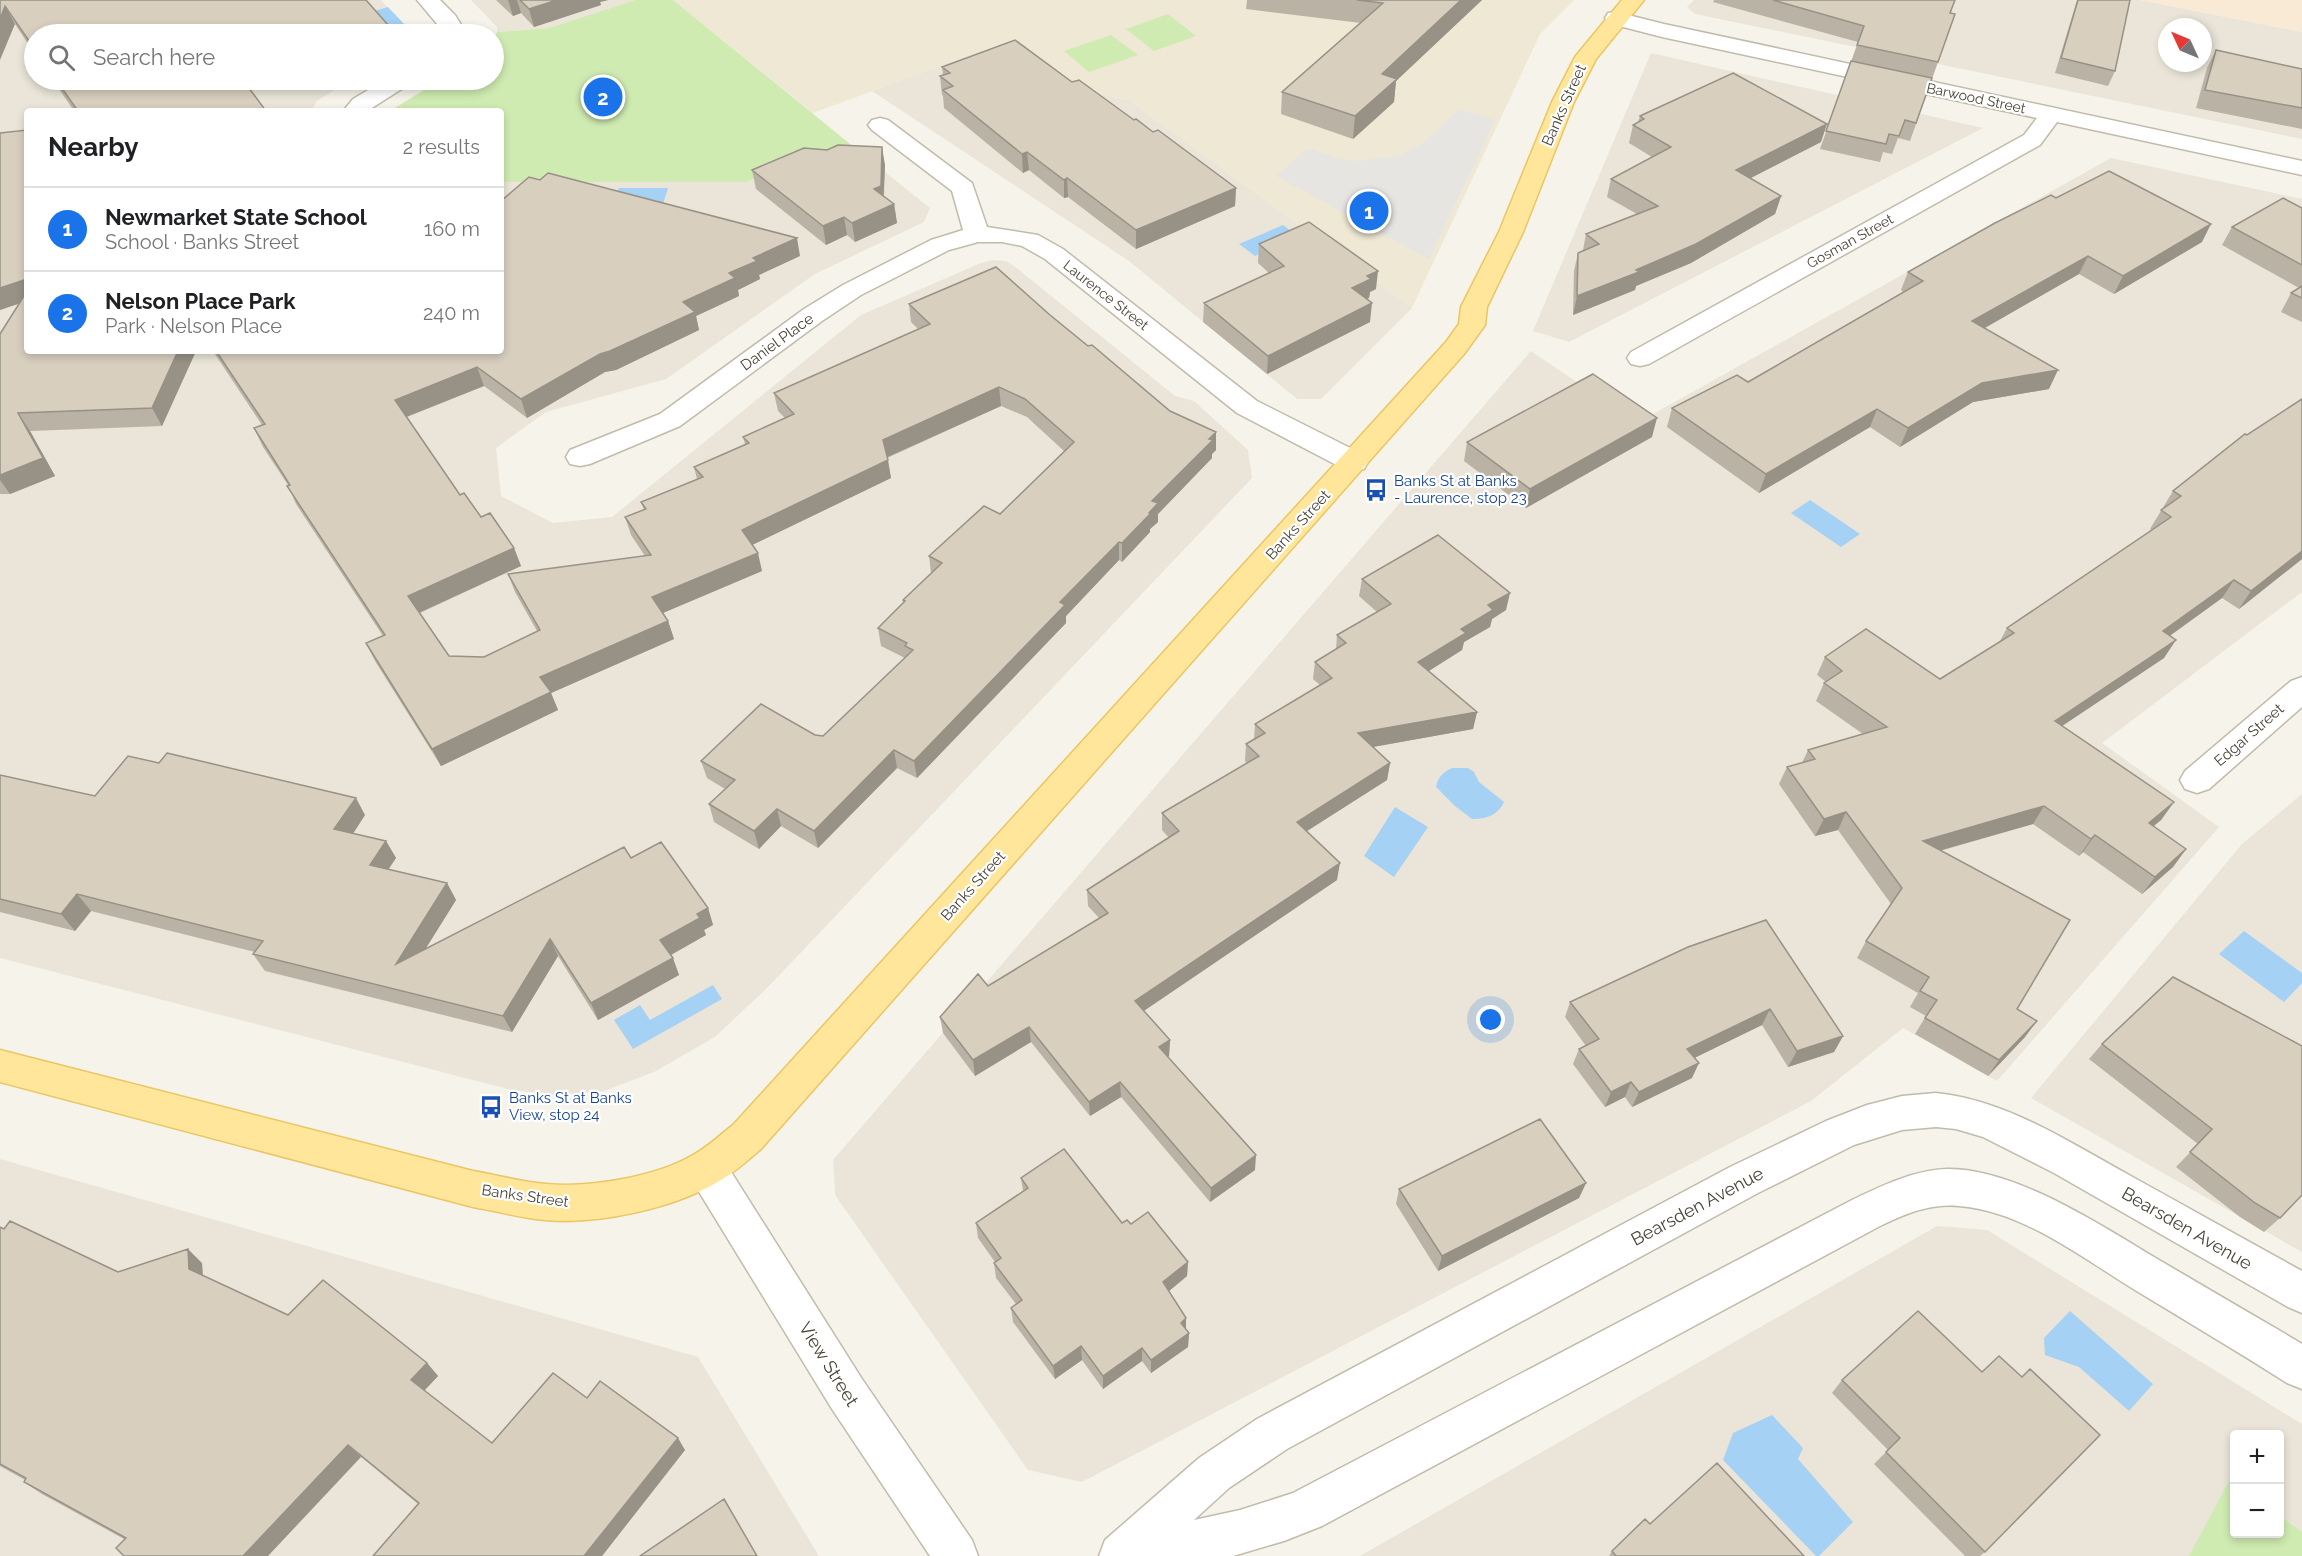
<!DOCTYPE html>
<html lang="en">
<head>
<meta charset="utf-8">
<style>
	:root { --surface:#fff; --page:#f6f6f6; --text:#202124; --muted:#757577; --line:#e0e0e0; --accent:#1a73e8 }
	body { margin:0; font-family:Raleway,sans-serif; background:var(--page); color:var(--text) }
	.controls { position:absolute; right:18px; bottom:18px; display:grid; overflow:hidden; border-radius:6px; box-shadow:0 3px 9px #0003 }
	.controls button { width:54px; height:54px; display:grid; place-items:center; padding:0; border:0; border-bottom:2px solid var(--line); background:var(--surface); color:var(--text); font:30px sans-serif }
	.compass { position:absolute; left:2158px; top:18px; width:54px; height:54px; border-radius:50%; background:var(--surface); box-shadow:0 3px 9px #0003; rotate:314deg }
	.you { position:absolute; left:1491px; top:1020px; width:21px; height:21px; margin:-15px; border:4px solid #fff; border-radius:50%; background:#1a73e8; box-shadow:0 0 0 9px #1a73e833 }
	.badge { display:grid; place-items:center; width:39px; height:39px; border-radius:50%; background:var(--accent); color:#fff; font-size:20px; font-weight:700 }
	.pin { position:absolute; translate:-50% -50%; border:3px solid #fff; box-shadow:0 2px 6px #0006 }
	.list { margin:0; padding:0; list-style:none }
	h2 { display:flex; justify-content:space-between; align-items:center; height:78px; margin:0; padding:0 24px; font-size:26px }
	h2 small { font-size:20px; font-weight:400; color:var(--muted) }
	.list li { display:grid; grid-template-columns:39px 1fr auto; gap:18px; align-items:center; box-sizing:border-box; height:84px; padding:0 24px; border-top:2px solid var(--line) }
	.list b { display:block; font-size:22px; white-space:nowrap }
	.list p { margin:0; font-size:20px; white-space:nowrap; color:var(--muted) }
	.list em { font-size:20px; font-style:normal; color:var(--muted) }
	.icon { flex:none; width:33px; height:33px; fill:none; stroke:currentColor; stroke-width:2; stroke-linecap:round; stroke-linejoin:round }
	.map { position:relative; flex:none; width:2302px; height:1556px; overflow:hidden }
	.search { position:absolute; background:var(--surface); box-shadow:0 3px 9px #0003; left:24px; top:24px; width:480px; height:66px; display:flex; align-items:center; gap:15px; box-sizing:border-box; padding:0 21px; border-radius:33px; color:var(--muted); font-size:22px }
	.panel { position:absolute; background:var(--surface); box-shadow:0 3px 9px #0003; left:24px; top:108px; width:480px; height:246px; border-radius:6px }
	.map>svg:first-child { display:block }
</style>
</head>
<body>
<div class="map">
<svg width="2302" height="1556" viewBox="0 0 2302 1556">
	<rect width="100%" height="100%" fill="#f6f3ea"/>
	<!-- residential -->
	<path fill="#eae5d8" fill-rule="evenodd" d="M0,0H381L410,34H34V80H350L317,101L311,111H27V351H501V182H746L835,146L855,148L930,208L924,222L815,274L666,379L546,412L496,448L501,496L553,523L612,517L861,315L981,263L993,260L1006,261L1014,266L1175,396L1194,401L1248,450L1252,478L767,988L715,1037L654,1072L604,1091L557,1095L512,1090L0,958Z
		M471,0H635L549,28L497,32V27Z
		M1694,0H2140L2302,32V139L1695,14L1687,7ZM2167,27H2203V63H2167Z
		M1007,41L1070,88L1129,100L1412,308L1321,399H1297L1129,261L872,91Z
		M1651,53L1983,128L1569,342L1533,331Z
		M2111,158L2302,199V592L2102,743L2219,827L1997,1081L1903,1028L1811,1101L1082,1482L1028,1470L835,1195L833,1160L1531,351L1637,423Z
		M2302,794V1252L2031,1098L2242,844Z
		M0,1159L698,1357L819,1556H0Z
		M1937,1226L1987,1230L2302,1424V1556H1360ZM2234,1434H2280V1534H2234Z"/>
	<!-- commercial -->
	<path fill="#f8ead5" d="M2140,0H2302V32Z"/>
	<!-- education -->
	<path fill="#efe8d4" d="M673,0H1574L1540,34L1412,308L1129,100L1070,88L1007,41L813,113Z"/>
	<!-- green -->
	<path fill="#cfebb1" d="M635,0H673L855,148L835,146L746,182H501V111H390L440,80H494V38L497,32L549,28Z
		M1168,14L1196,36L1154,51L1126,29Z
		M1111,35L1138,55L1089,72L1064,51Z
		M2229,1481L2234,1484V1534H2280V1516L2302,1532V1556H2189Z"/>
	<!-- parking -->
	<path fill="#e7e5e2" d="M1459,109L1495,120L1429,259L1276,176L1308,148L1340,159L1359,161L1401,155L1426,141Z"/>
	<!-- water -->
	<path fill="#a5d1f4" d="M388,7L406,26L386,32L368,13Z
		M619,188H668L663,204L617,193Z
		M1283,225L1299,237L1255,256L1239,244Z
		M1810,500L1860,534L1841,547L1791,513Z
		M1452,768H1468L1474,772L1479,782L1504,802C1497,816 1486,819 1472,819L1455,806L1436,787C1438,776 1444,772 1452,768Z
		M1395,807L1428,827L1394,877L1364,856Z
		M2244,931L2302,973V983L2284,1002L2219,954Z
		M713,985L722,999L633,1049L614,1020L640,1005L650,1020Z
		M2070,1311L2153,1384L2129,1411L2079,1367L2045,1355L2044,1338Z
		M1772,1415L1803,1448L1798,1459L1853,1522L1819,1556H1816L1723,1460L1733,1433Z"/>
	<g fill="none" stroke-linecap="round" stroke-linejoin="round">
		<!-- minor casing -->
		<g stroke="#c2bbac" stroke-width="3">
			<path id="minor" d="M417,0H440L455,15L465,31L464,34H442L443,31Z
				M1616,12L1664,24L2302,161V175L2057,122L2040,145L1649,364L1640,366L1631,364L1627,358L1631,352L2024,135L2037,118L1662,37L1608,23L1605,18L1608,13Z
				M385,80H411L408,85L367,111H343L353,99Z
				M880,118L888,120L972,183L987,227L1038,235L1063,249L1257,401L1364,455L1368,462L1364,469L1354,471L1344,469L1237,413L1045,259L1022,246L1002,242H978L949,250L861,295L822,321L680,426L590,464L580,466L570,464L566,457L570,450L660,414L804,309L843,285L931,240L963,230L952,191L872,130L868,125L872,120Z
				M2302,677V707L2209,789L2197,793L2185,789L2180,780L2185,771L2291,681Z
				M1936,1093C2006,1100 2069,1142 2129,1175C2187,1207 2244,1239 2302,1271V1313L2288,1307L2054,1173L1983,1137L1956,1129L1936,1127L1902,1130L1854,1145L1758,1193L1287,1449L1229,1488L1194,1520L1240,1510L1293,1493L1852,1200C1881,1186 1914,1170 1947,1169C2015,1168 2102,1226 2159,1260C2198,1283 2237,1306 2277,1329L2302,1344V1389L2287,1383C2237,1351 2186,1321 2135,1290C2081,1257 2023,1211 1959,1206C1930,1203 1905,1214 1880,1226L1322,1526L1284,1541L1233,1556H1099L1105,1540L1199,1458L1257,1419L1730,1167L1826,1121L1867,1105L1902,1096Z
				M707,1151L721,1156L862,1379L972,1540L978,1556H930L832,1409L693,1182L688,1169L693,1156Z"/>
		</g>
		<!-- major casing -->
		<g stroke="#eac664" stroke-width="3">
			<path id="major" d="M1622,0H1644L1596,59L1574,102L1523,232L1487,307L1485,325L1464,354L761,1149C748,1160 735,1172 721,1180C676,1208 598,1225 545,1220C521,1218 497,1211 473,1207L0,1082V1050L473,1171C497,1175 521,1182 546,1184C589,1188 656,1177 693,1155C708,1147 720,1135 733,1125L1446,342L1459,324L1461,307L1499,232L1552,102L1575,57Z"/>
		</g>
		<!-- minor -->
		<use href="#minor" fill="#fff" fill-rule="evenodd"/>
		<!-- major -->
		<use href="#major" fill="#ffe69a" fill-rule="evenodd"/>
	</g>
	<!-- wall -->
	<path fill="#bab2a4" d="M0,0L388,25L391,34H34V53L15,24Z
		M496,0H608L600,2L601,5L534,27L521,13L513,16Z
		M1247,0H1482L1396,81L1394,102L1353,139L1281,114L1282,92L1361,23L1246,9Z
		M1714,0H1955L1950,13L1955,14L1910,141L1898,138L1892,154L1883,152L1880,162L1820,149L1858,42L1713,2Z
		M2077,0H2130L2115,71L2108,86L2055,73Z
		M2216,50L2302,69V129L2196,108L2207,68Z
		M942,67L1072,82L1153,132L1236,188L1235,206L1136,249L1068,197L1064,198L1029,170L1023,173L944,108L943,96L942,95L940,76L943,75Z
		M53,80H243L266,111H74Z
		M1640,116L1821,142L1751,178L1781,196L1775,214L1691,263L1636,286L1635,290L1573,315L1574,271L1578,253L1583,250L1586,234L1637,214L1607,197L1611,179L1652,157L1629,143L1633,125L1638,122Z
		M23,131L27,351H196L162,426L30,431L55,476L10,494H0V334L19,303L0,310V133Z
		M885,165L884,196L894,204L897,223L855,242L847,235L826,245L756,189L752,170Z
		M2056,198L2202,242L2114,294L2079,274L1984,328L2049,389L1973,402L1900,447L1870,427L1759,493L1667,427L1672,408L1748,382L1903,292L1901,290L1908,272Z
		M2302,208V322L2281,312L2291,293L2299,288L2222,245L2232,227Z
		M1259,244L1376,289L1370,292L1369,298L1366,299L1370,322L1267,374L1203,322L1204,303L1269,273L1258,263Z
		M800,256L759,275L760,279L738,290L739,296L696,316L699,330L616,370L605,372L527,418L484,386L407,417L460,495L481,517L514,548L521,566L420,613L449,656L484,657L537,631L515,592L508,574L645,556L631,535L625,517L644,510L641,502L697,479L694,467L745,444L743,437L785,418L778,411L774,393L919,330L911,322L909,304L1050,315L1170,411L1216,432V450L1212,454V458L1158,514V522L1150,529V532L1122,562L1119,560L1066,616V623L917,778L897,768L818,848L781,826L759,849L714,822L709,804L725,789L707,778L701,761L815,735L823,736L905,658L881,646L878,628L903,603V600L931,573L929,556L1000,514L1064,451L1027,417L1001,406L887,458L891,478L752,545L762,571L663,613L668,621L674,639L551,693L558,710L441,766L375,661L366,643L383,636L296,504L288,485L263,447L254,428L262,425L213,351H501Z
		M2302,399V559L2239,609L2222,598L2170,636L2164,658L2062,726L2174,802L2161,820L2153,826L2186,849L2173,867L2142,894L2083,852L2079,856L2033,824L1940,851L2017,1009L2025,1037L1988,1076L1915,1034L1926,1016L1910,1007L1918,993L1857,958L1866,941L1891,904L1838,830L1815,836L1779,784L1787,767L1802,763L1808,750L1863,734L1816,701L1824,683L1826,682L1817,675L1825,657L1940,679L1999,643L2007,628L2152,530L2150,529L2173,491L2247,435Z
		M1652,437L1526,508L1464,461L1467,442Z
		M1362,579L1506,610L1492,619L1490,627L1464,642L1462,650L1429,671L1477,712L1473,729L1373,747L1390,763L1387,780L1307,831L1337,880L1144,1011L1170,1040L1169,1056L1168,1057L1255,1170L1210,1202L1121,1097L1090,1116L1031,1042L975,1076L943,1033L940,1017L988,986L1099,918L1088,906L1087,890L1169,838L1162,830V813L1247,763L1245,761L1246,744L1254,740L1255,724L1320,685L1313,679L1315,662L1336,649L1337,635L1377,612L1359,596Z
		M0,775L95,796L365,815L353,834L386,841L396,858L388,869L447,883L456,900L426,948L631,858L708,908L713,925L704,930L706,935L671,955L679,975L598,1020L558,956L512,1032L265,971L253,954L255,952L91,911L75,931L0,912Z
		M1688,947L1843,1036L1834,1052L1788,1067L1762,1025L1694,1058L1692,1078L1632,1107L1625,1097L1605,1107L1573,1064L1579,1049L1586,1046L1565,1017L1570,1002Z
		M2173,977L2280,1218L2264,1232L2240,1217L2176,1167L2198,1144L2089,1059L2102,1044Z
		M1021,1178L1122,1223L1131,1224L1188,1262L1187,1276L1169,1291L1186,1329L1189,1333L1188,1347L1151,1373L1142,1361L1103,1389L1082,1360L1055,1379L1013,1322L1011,1308L1016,1304L996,1278L994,1263L995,1262L978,1238L976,1223L1023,1191Z
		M1586,1183L1579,1198L1438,1271L1396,1204L1399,1189Z
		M0,1227L118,1272L202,1263L203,1275L288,1315L427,1363L438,1376L424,1391L492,1443L587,1398L685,1450L602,1556H373L418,1504L361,1457L124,1539L42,1494L24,1482L25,1480L0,1466Z
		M1982,1372L1985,1552L1980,1556H1965L1874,1464L1888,1450L1832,1393L1842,1380Z
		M1650,1524L1804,1556H1609L1612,1551Z"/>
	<!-- shaded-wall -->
	<path fill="#979186" d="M508,0H517L521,13L513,16Z
		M557,0H608L600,2L601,5L534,27L529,9Z
		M1461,0H1482L1396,81L1394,102L1353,139L1355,116L1382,74Z
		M5,6L15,24L0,60V19Z
		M388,25L391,34H360Z
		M1827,124L1821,142L1731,188L1736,170Z
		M882,147L885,165L883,204L874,189Z
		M1027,152L1029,170L1023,173L1022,154Z
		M1067,178L1068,197L1064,198V180Z
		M1236,188L1235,206L1136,249V230Z
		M1781,196L1775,214L1691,263L1636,286L1635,290L1573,315L1577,296L1636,270Z
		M894,204L897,223L855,242L852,223Z
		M844,217L847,235L826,245L823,226Z
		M2211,224L2202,242L2114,294L2123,276Z
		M797,238L800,256L759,275L760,279L738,290L739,296L696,316L699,330L616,370L605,372L527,418L521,399L600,354L729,273L753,258Z
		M2088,256L2079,274L1964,340L1972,321Z
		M1378,271L1376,289L1370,292L1369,298L1350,306L1352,288L1367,276Z
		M27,279V301L0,310V288Z
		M1372,303L1370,322L1267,374L1268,356Z
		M178,351H196L162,426L152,408Z
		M477,367L484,386L403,418L395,400Z
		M2058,370L2049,389L1973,402L1900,447L1908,428L1982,383Z
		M999,387L1001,406L885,458L883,440Z
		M1877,409L1870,427L1759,493L1766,474Z
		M18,413L30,431L55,476L10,494L0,480V475Z
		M1657,418L1652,437L1526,508L1530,489Z
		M1216,432V450L1212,454V458L1158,514V522L1150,529V532L1122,562V543L1152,501Z
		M888,460L891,478L746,548L742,530Z
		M1119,542V560L1066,616V623L917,778L914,761L1060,602Z
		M514,548L521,566L416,614L408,596Z
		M2302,551V559L2239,609L2251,591Z
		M758,553L762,571L658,615L652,597Z
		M2234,580L2222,598L2151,649L2163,631Z
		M1510,593L1506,610L1492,619L1490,627L1464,642L1462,650L1416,679L1418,662L1461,629L1488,605Z
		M668,621L674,639L551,693L558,710L441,766L432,749L540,677Z
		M2176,640L2164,658L2044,738L2055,721Z
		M1477,712L1473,729L1356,750L1358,733Z
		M894,750L897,768L818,848L814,831Z
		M1390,763L1387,780L1296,838L1297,822Z
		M356,798L365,815L344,847L334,829Z
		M2174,802L2161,820L2136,841L2149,823Z
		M2044,806L2033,824L1913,858L1923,841Z
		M777,809L781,826L759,849L754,831Z
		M1846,812L1838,830L1815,836L1824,819Z
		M2095,835L2083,852L2079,856L2091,839Z
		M386,841L396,858L380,882L370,865Z
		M2186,849L2173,867L2142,894L2155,877Z
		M1340,863L1337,880L1136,1016L1135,1001Z
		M447,883L456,900L406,980L396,964Z
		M77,894L91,911L75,931L61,914Z
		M708,908L713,925L704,930L706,935L667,957L660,940L697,914Z
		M550,939L558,956L512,1032L503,1016Z
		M673,958L679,975L598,1020L591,1003Z
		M1770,1009L1762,1025L1680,1065L1687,1049Z
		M2037,1021L2025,1037L1988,1076L1999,1060Z
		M1029,1027L1031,1042L975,1076L973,1060Z
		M1843,1036L1834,1052L1788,1067L1797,1051Z
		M1170,1040L1169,1056L1159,1062V1047Z
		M1699,1063L1692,1078L1632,1107L1639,1092Z
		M1120,1082L1121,1097L1090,1116L1089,1102Z
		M1631,1082L1625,1097L1605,1107L1611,1092Z
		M1256,1155L1255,1170L1210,1202L1211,1188Z
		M1586,1183L1579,1198L1438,1271L1442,1256Z
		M188,1249L202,1263L203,1283L189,1269Z
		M1188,1262L1187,1276L1163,1296V1282Z
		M1186,1318V1332L1181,1323Z
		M1189,1333L1188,1347L1151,1373V1360Z
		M1081,1346L1082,1360L1055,1379L1053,1366Z
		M1142,1348V1361L1103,1389V1376Z
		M427,1363L438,1376L422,1393L411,1380Z
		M678,1438L685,1450L602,1556H584Z
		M348,1445L361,1457L268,1556H243Z"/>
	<!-- building -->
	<path fill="#d8cfbf" stroke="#979186" stroke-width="1.5" d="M0,0H366L388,25L360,34H227L204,28L209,34H34V48L5,6L0,19Z
		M520,0H557L529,9Z
		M1357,0H1461L1382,74L1397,79L1355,116L1282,92L1383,3Z
		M1773,0H1955L1950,13L1955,14L1938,62L1857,45L1864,26Z
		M2078,0H2130L2115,71L2061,58Z
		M1015,40L1072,82L1079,80L1134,120L1136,119L1153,132L1158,130L1236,188L1136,230L1067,178L1064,180L1027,152L1022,154L943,90L953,86L940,76L950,73L942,67Z
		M2216,50L2302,69V108L2205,90Z
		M1851,61L1932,78L1916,123L1905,120L1899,136L1889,134L1886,144L1826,131Z
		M1733,73L1827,124L1736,170L1781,196L1696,244L1636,270L1639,272L1577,296L1578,253L1599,244L1586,234L1658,206L1611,179L1671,147L1633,125L1644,119L1640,116Z
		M56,80H243L266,111H78Z
		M27,130V279L0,288V133Z
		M838,145L882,147L881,186L874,189L894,204L852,223L844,217L823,226L752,170L804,148L827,150Z
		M2109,171L2211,224L2123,276L2088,256L1972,321L2058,370L1982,383L1908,428L1877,409L1766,474L1672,408L1737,375L1748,382L1923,281L1908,272L1995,223L2051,195L2056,198Z
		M548,173L797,238L753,258L757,261L729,273L735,278L683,302L695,312L610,351L600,354L521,399L477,367L395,400L460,495L464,493L481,517L490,513L514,548L408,596L449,656L484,657L540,630L508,574L651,555L625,517L646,509L641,502L703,477L694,467L749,443L743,437L794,414L774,393L930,324L909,304L996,267L1050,315L1088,346L1092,345L1170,411L1216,432L1209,439L1213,440L1152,501L1158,503L1149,513L1150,514L1122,543L1119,542L1060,602L1065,605L914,761L894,750L814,831L777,809L754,831L709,804L735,780L701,761L761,704L815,735L823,736L913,650L905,646L907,643L878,628L905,601L903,600L942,563L929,556L984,506L1000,514L1074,442L1025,399L999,387L883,440L888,460L742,530L758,553L652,597L668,621L540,677L551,692L432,749L366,643L385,635L287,486L290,485L254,428L265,424L216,351H501V201L529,177L540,180Z
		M2283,198L2302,208V265L2232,227Z
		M1309,222L1378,271L1367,276L1371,279L1352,288L1372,303L1268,356L1204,303L1284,266L1259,244Z
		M2302,286V298L2291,293Z
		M27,291V351H178L152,408L18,413L43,458L0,475V334Z
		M1593,374L1657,418L1530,489L1467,442Z
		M2302,399V551L2251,591L2234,580L2163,631L2176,640L2055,721L2174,802L2149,823L2186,849L2155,877L2095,835L2091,839L2044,806L1923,841L2070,920L2017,1009L2037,1021L1999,1060L1925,1018L1937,1000L1920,991L1929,977L1866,941L1902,888L1846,812L1824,819L1787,767L1815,759L1808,750L1887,727L1824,683L1842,671L1825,657L1866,629L1940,679L2014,633L2007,628L2171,517L2161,510L2181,496L2173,491L2245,434L2247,435Z
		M1438,535L1510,593L1488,605L1493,610L1461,629L1466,633L1418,662L1477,712L1358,733L1390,763L1297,822L1340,863L1135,1001L1170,1040L1159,1047L1256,1155L1211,1188L1120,1082L1089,1102L1029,1027L973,1060L940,1017L978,974L988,986L1108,913L1087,890L1179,831L1162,813L1259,756L1246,744L1265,733L1255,724L1332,678L1315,662L1346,643L1337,635L1391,604L1362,579Z
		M167,753L356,798L334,829L386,841L370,865L447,883L396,964L624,847L631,858L661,842L708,908L697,914L700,918L660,940L673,958L591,1003L550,939L503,1016L253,954L263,941L77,894L61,914L0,899V775L95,796L128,756L159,763Z
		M1766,920L1843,1036L1797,1051L1770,1009L1687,1049L1699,1063L1639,1092L1631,1082L1611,1092L1579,1049L1599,1039L1570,1002L1688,947Z
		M2173,977L2302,1046V1195L2280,1218L2255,1203L2190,1152L2212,1129L2102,1044Z
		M1540,1119L1586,1183L1442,1256L1399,1189Z
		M1064,1149L1122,1223L1127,1220L1131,1224L1148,1212L1188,1262L1163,1282L1186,1318L1181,1323L1189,1333L1151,1360L1142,1348L1103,1376L1081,1346L1053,1366L1011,1308L1022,1300L994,1263L1001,1258L976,1223L1028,1188L1021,1178Z
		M10,1221L118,1272L188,1249L189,1269L288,1315L323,1280L427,1363L411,1380L492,1443L553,1373L587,1398L600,1381L678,1438L584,1556H373L419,1503L348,1445L243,1556H124L116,1548L126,1538L24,1482L26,1478L0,1464V1227L4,1229Z
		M1918,1311L1982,1372L1999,1356L2022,1377L2030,1369L2100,1435L1985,1552L1886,1452L1900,1438L1842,1380Z
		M1717,1463L1804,1556H1616L1612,1551L1645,1519L1650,1524Z
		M724,1499L757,1556H640Z"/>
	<!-- icons -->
	<defs>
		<g id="bus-bare" transform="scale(1.8)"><path d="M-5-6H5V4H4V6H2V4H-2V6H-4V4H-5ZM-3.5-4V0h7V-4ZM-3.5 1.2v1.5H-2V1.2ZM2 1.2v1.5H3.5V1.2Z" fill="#1a4fb4" stroke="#fff" stroke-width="2.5" paint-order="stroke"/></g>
	</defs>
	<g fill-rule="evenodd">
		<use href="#bus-bare" x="1376" y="490"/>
		<use href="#bus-bare" x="491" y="1107"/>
	</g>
	<g text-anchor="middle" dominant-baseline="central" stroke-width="4.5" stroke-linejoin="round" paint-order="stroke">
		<!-- far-street labels -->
		<g font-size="14" fill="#4a4437" stroke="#fff">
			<text transform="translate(1976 98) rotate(12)">Barwood Street</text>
			<text transform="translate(1850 241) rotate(-29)">Gosman Street</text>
			<text transform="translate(1106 295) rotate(38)">Laurence Street</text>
		</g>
		<!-- street labels -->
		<g font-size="15" fill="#4a4437" stroke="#fff">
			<text transform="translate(1564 105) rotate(-66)">Banks Street</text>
			<text transform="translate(777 342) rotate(-36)">Daniel Place</text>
			<text transform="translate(1298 525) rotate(-48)">Banks Street</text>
			<text transform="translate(2249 735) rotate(-41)">Edgar Street</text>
			<text transform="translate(973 886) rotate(-48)">Banks Street</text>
			<text transform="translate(525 1196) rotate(8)">Banks Street</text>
		</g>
		<!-- transit labels -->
		<g font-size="15" fill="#164399" stroke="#fff" text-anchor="start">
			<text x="1394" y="481">Banks St at Banks<tspan x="1394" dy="17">- Laurence, stop 23</tspan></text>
			<text x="509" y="1098">Banks St at Banks<tspan x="509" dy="17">View, stop 24</tspan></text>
		</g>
		<!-- near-street labels -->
		<g font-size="18" fill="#4a4437" stroke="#fff">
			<text transform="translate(1697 1206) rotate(-28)">Bearsden Avenue</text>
			<text transform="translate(2187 1228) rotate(30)">Bearsden Avenue</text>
			<text transform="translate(829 1364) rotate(58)">View Street</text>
		</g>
	</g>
</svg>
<div class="controls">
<button>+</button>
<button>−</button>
</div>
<svg class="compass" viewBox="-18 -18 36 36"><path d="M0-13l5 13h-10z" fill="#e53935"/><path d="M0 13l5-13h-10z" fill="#757577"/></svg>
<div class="you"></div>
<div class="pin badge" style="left:1369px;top:211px">1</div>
<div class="pin badge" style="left:603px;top:97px">2</div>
<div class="search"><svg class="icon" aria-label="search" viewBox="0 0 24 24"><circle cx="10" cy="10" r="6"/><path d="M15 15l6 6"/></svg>Search here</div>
<section class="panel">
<h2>Nearby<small>2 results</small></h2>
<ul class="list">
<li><span class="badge">1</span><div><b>Newmarket State School</b><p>School · Banks Street</p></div><em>160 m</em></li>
<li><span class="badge">2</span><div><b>Nelson Place Park</b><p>Park · Nelson Place</p></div><em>240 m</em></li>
</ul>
</section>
</div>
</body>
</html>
